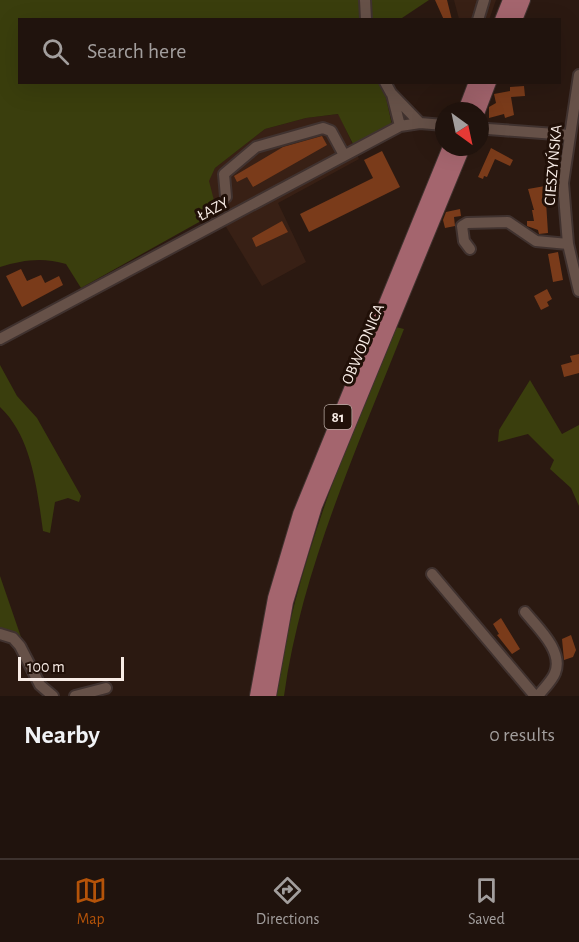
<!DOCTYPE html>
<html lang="en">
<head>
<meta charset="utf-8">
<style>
	:root { --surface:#20130d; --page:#2d201b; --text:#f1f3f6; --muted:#a29e9d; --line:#3d322e; --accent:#b45309 }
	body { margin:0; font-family:"Alegreya Sans",sans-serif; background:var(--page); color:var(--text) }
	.compass { position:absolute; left:435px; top:102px; width:54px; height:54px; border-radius:50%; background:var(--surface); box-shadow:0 6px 24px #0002; rotate:147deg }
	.scale { position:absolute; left:18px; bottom:15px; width:106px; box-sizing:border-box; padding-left:6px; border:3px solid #f8ece6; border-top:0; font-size:16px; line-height:21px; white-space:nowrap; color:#f8ece6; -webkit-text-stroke:4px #211008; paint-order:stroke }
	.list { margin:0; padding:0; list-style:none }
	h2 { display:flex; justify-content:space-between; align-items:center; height:78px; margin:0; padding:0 24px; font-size:26px }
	h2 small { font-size:20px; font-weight:400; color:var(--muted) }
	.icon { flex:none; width:33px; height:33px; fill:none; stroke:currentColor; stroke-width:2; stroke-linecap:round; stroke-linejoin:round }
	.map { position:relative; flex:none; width:579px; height:696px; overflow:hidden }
	.search { position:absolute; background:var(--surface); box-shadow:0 6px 24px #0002; left:18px; right:18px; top:18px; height:66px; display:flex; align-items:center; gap:15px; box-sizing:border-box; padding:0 21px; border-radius:0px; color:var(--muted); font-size:22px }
	.sheet { height:162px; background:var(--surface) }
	nav { display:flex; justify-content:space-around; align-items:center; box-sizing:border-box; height:84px; border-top:2px solid var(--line); background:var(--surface); font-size:16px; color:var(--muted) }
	nav a { display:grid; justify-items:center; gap:3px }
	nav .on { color:var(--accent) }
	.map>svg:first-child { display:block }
</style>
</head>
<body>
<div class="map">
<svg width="579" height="696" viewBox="0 0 579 696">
	<rect width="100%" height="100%" fill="#2b1911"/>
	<!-- built -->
	<path fill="#382015" d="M454,0H496L489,20L459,19Z
		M339,114L359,159L278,203L306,262L262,286L217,212L208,181L215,168L265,129L306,118Z"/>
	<!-- green -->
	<path fill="#3a3e0d" d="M0,0H361L362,19L20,20V82L380,83L385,93L392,125L354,146L338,114L306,118L265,129L215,168L209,181L217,212L81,288L66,264C42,257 23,260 0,267Z
		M370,0H429L399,20L370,19Z
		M396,327L404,329C358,446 301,571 284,696H275C296,566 344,447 396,327Z
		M0,365L17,396L37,418L81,496L79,502L68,498L55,502L50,533L43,531C37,489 32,437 0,407Z
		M530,380L562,434L579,425V506L571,488L550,469L554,460L528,434L498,442L499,430Z
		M0,576L22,640L14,643L0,639Z"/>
	<!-- building -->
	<path fill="#7a3b1a" d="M435,0H447L452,20H444Z
		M524,86L525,96L511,97L514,115L505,118L504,114L489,118V107L496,103L494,94L510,91V87Z
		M322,136L327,145L253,187L247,177L237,182L234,176L283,147Z
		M491,148L513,160L510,166L495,159L487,177L484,176L483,179L478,177Z
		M382,151L400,187L309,232L300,214L373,178L364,160Z
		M545,186L548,233L539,234L538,230L527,226V221H534L532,210H534L528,189Z
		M460,209L461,216L454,217L455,226L445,228L443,220L446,212Z
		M282,221L288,232L256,247L252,238Z
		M558,252L563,280L553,282L548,254Z
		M21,269L27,281L41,275L45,283L59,276L63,285L22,307L6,276Z
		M547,289L552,299L547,302L549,306L541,310L534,296Z
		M579,354V373L564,377L561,365L572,362L570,356Z
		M501,618L520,649L512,654L497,635L499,634L493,624Z
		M571,635L576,650L573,657L564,660L562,639Z"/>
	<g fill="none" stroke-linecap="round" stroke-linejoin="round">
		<!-- minor casing -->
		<g stroke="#40322f" stroke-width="14">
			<path id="minor" d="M365,0L366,20
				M478,20L484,0
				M579,75L563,183L568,244L579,291
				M385,82L391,93L420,123
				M392,94L400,126
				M488,129L569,135
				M226,197L224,174L256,147L323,128L331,131L344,155
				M470,249L464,241L462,226L467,223L508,222L536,241L568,244
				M0,339L400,126L420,123L444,125
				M432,574L535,696
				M525,612C537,627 564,651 555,673C552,681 543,689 538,696
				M0,634L13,638L20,646L40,685L53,696
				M75,696L106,688"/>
		</g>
		<!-- major casing -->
		<g stroke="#40322f" stroke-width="16">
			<path id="major" d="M502,20L510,0
				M515,20L523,0
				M465,111L476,82
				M478,111L489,82
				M257,696L275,598L300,514L450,147
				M269,696L286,602L315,506L463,147"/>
		</g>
		<!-- minor -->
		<use href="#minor" stroke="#665148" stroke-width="10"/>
		<!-- major -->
		<use href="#major" stroke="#a4656e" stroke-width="14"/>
	</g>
	<g text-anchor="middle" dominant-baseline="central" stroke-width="6" stroke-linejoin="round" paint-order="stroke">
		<!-- shield labels -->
		<rect fill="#211008" stroke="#b8aaa3" stroke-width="1.5" x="324.5" y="405" width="27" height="24" rx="4.5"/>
		<g font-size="15" font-weight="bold" fill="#f8ece6">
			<text x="338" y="417">81</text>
		</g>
		<!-- street labels -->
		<g font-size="16" fill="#f8ece6" stroke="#211008">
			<text transform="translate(553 165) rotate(-85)">CIESZYŃSKA</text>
			<text transform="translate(213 209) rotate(-28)">ŁAZY</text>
			<text transform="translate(363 344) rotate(-67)">OBWODNICA</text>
		</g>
	</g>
</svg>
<svg class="compass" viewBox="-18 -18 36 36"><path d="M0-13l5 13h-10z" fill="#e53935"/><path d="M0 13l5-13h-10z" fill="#a29e9d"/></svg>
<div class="scale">100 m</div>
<div class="search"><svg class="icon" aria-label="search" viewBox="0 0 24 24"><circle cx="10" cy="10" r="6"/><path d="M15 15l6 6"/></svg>Search here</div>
</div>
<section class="sheet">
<h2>Nearby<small>0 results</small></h2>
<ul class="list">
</ul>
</section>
<nav>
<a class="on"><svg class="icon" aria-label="map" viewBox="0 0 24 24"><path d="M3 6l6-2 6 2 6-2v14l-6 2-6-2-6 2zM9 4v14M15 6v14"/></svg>Map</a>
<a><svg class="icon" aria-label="directions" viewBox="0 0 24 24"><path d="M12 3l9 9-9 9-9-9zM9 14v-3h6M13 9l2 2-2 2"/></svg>Directions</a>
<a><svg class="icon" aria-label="saved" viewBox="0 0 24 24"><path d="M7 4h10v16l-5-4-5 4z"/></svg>Saved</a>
</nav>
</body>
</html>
